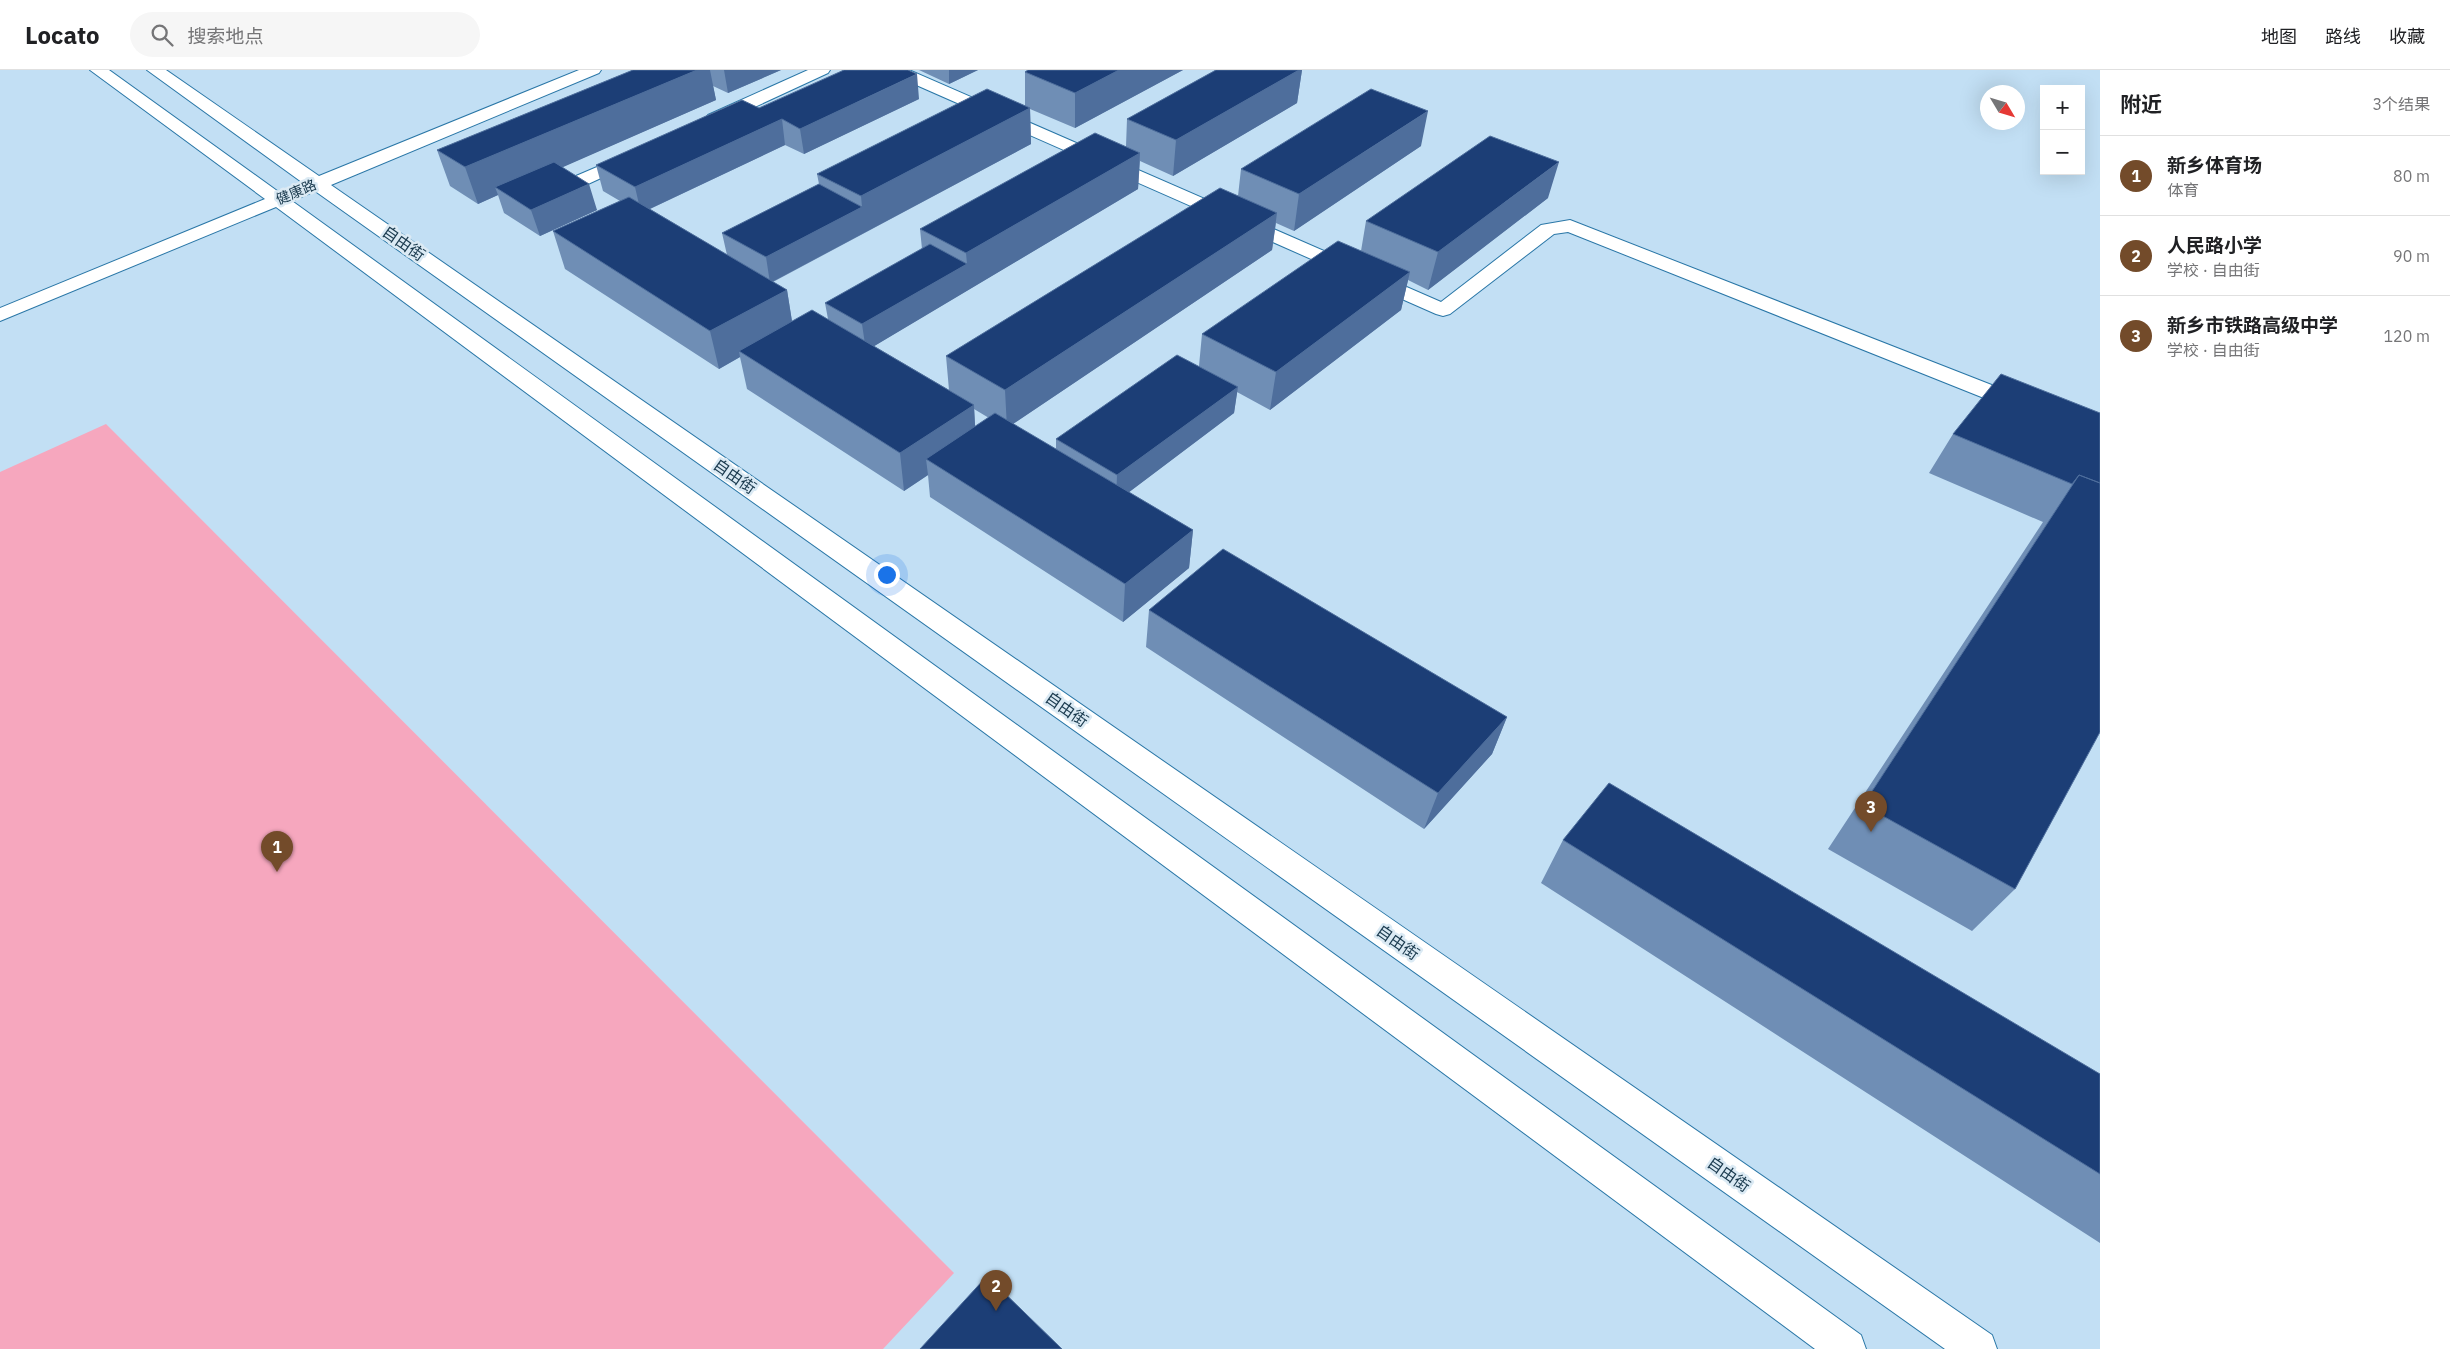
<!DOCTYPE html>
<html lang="zh">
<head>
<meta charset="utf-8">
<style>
	:root { --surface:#fff; --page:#f6f6f6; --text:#202124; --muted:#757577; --line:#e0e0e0; --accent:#734b2a }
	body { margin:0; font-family:"IBM Plex Sans","Noto Sans SC",sans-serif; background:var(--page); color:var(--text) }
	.controls { position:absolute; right:15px; top:15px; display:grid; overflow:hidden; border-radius:0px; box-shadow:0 5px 20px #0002 }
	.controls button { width:45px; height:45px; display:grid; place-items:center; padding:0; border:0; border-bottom:1px solid var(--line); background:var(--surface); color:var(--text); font:25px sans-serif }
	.compass { position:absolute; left:1980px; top:15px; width:45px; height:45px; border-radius:50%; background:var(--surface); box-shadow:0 5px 20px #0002; rotate:128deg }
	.you { position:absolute; left:886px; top:504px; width:18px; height:18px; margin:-12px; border:4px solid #fff; border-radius:50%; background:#1a73e8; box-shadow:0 0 0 8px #1a73e833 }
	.badge { display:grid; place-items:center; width:32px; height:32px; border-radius:50%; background:var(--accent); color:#fff; font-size:16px; font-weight:700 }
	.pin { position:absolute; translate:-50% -41px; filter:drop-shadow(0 1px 2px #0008) }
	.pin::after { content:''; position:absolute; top:26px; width:18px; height:15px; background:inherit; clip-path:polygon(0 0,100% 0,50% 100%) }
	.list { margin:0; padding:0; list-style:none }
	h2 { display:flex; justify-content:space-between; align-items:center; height:65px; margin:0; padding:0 20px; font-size:21px }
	h2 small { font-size:16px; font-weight:400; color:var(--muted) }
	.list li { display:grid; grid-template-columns:32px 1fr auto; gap:15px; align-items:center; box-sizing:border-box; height:80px; padding:0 20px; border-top:1px solid var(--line) }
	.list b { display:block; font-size:19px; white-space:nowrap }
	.list p { margin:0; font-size:16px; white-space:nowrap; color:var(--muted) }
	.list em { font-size:16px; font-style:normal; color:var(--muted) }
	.icon { flex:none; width:28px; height:28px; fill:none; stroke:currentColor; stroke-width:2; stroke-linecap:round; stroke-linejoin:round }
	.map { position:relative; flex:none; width:2100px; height:1279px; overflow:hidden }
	header { display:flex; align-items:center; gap:30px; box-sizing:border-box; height:70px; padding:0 25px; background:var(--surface); border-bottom:1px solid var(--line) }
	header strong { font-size:24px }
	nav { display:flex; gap:28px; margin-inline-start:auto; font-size:18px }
	.search { width:350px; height:45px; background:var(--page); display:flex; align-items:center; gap:12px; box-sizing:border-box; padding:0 18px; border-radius:28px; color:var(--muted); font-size:19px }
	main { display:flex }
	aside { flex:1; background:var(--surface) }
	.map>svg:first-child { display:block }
</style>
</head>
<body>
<header>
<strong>Locato</strong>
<div class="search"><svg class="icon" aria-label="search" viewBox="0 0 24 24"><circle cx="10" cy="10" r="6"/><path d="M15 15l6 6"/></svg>搜索地点</div>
<nav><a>地图</a><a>路线</a><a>收藏</a></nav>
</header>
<main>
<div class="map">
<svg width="2100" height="1279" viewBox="0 0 2100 1279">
	<rect width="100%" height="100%" fill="#c2dff4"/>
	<!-- green -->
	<path fill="#f6a7be" d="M106,354L954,1203L883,1279H0V402Z"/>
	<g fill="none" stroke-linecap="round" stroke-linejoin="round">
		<!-- minor casing -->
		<g stroke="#2a77a7" stroke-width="2">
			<path id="minor" d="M90,0H109L280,123L303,113L147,0H166L319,106L579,0H601L599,3L331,115L1992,1265L1997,1279H1945L315,121L292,131L1861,1265L1866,1279H1815L276,137L0,251V238L265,129Z
				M808,0H830L828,3L720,53H708L705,49L708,45Z
				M887,0H909L1441,232L1541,155L1570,150L2030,330L2033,335L2030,340L2022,342L2014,340L1568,162L1554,164L1450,244L1443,246L1436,244L889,3Z
				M632,82L638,83L641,87L638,91L588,114H576L573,110L576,106Z"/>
		</g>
		<!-- minor -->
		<use href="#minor" fill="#fff" fill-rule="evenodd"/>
	</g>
	<!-- wall -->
	<path fill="#6f8eb5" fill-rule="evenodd" d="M633,0H781L728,23L713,16L716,30L562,97L597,140L540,166L504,143L498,125L478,134L450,116L437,80Z
		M919,0H978L949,14Z
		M1183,0L1075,58L1030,39L1031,74L773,212L787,220L792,251L828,249L825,233L922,179L920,159L1126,76L1127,49L1216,0H1302L1297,33L1173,106L1140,91L1138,119L874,276L949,320L946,286L1238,126L1241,99L1421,76L1294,161L1276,153L1272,180L1013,354L1056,379V369L1199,296L1202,264L1361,181L1366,151L1548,128L1428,220L1408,210L1401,240L1270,340L1237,322L1234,343L1129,422L1193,460L1189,498L1123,552L930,427L928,405L904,421L747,319L740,287L719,299L565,199L553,161L620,131L603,121L596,95L759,38L919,29L804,84L785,75L650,139L727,185L722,163L819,114L817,104L1025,36V2ZM974,339L989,348L975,357Z
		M2100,343L2015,819L1972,861L1828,779L2043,452L1929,403L1953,364Z
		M1149,540L1507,647L1492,684L1424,759L1146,577Z
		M1563,770L2100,1004V1173L1541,813Z"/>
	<!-- shaded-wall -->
	<path fill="#4e6e9c" d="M697,0H710L716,30L504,123L495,117L498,125L478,134L465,97Z
		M724,0H781L728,23Z
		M949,0H978L949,14Z
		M1119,0H1183L1075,58V23Z
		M1299,0H1302L1297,33L1173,106L1176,70Z
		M917,4L919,29L804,84L800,59Z
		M1030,38L1031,74L770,213L766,187L862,137L861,126Z
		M1428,41L1421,76L1294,161L1299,124Z
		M782,49L785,75L641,143L635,117Z
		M1140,83L1138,119L866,281L862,254L967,194L966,183Z
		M1559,92L1548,128L1428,220L1438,182Z
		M589,114L597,140L540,166L531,140Z
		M1277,143L1272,180L1007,358L1005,320Z
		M1410,202L1401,240L1270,340L1276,302Z
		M787,220L793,258L739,281L740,287L719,299L710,261Z
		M1238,317L1234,343L1116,432L1117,405Z
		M974,335L976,374L926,389L928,405L904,421L900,383Z
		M1193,460L1189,498L1123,552L1125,514Z
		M1507,647L1492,684L1424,759L1438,723Z"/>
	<!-- building -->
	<path fill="#1c3e76" stroke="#4e6e9c" d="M633,0H697L465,97L437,80Z
		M844,0H908L917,4L800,59L782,49L635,117L596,95L742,30L759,38Z
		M1028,0H1119L1075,23L1025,2Z
		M1216,0H1299L1176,70L1127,49Z
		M987,19L1030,38L861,126L817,104Z
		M1371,19L1428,41L1299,124L1241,99Z
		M1095,63L1140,83L966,183L920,159Z
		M1490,66L1559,92L1438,182L1366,151Z
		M554,92L589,114L531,140L495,117Z
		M819,114L862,137L766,187L722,163Z
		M1220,118L1277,143L1005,320L946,286Z
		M629,127L787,220L710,261L553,161Z
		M1338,171L1410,202L1276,302L1202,264Z
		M930,174L967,194L862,254L825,233Z
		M812,240L974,335L900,383L739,281Z
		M1177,285L1238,317L1117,405L1056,369Z
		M2001,304L2100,343V413L2079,405L2072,414L1953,364Z
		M995,343L1193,460L1125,514L926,389Z
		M2079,405L2100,413V662L2015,819L1863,735Z
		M1223,479L1507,647L1438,723L1149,540Z
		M1609,713L2100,1004V1104L1563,770Z
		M987,1206L1062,1279H920Z"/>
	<g text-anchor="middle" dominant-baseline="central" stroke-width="5" stroke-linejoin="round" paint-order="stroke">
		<!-- far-street labels -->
		<g font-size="14" fill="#19394d" stroke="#dbeaf4">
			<text transform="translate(296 122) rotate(-23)">健康路</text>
		</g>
		<!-- street labels -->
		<g font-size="16" fill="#19394d" stroke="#dbeaf4">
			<text transform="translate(404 173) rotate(35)">自由街</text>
			<text transform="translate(735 406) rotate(35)">自由街</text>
			<text transform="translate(1067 639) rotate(35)">自由街</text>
			<text transform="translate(1398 872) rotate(35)">自由街</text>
			<text transform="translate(1729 1104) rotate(35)">自由街</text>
		</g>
	</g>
</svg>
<div class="controls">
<button>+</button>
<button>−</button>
</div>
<svg class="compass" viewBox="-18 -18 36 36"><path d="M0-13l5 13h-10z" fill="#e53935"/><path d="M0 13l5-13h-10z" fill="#757577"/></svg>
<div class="you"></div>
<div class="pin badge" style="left:277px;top:802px">1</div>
<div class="pin badge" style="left:996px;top:1241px">2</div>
<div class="pin badge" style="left:1871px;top:762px">3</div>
</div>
<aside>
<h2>附近<small>3个结果</small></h2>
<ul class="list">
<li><span class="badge">1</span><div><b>新乡体育场</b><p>体育</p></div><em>80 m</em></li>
<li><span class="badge">2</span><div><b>人民路小学</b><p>学校 · 自由街</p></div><em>90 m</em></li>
<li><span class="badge">3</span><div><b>新乡市铁路高级中学</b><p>学校 · 自由街</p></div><em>120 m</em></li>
</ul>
</aside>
</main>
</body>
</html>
